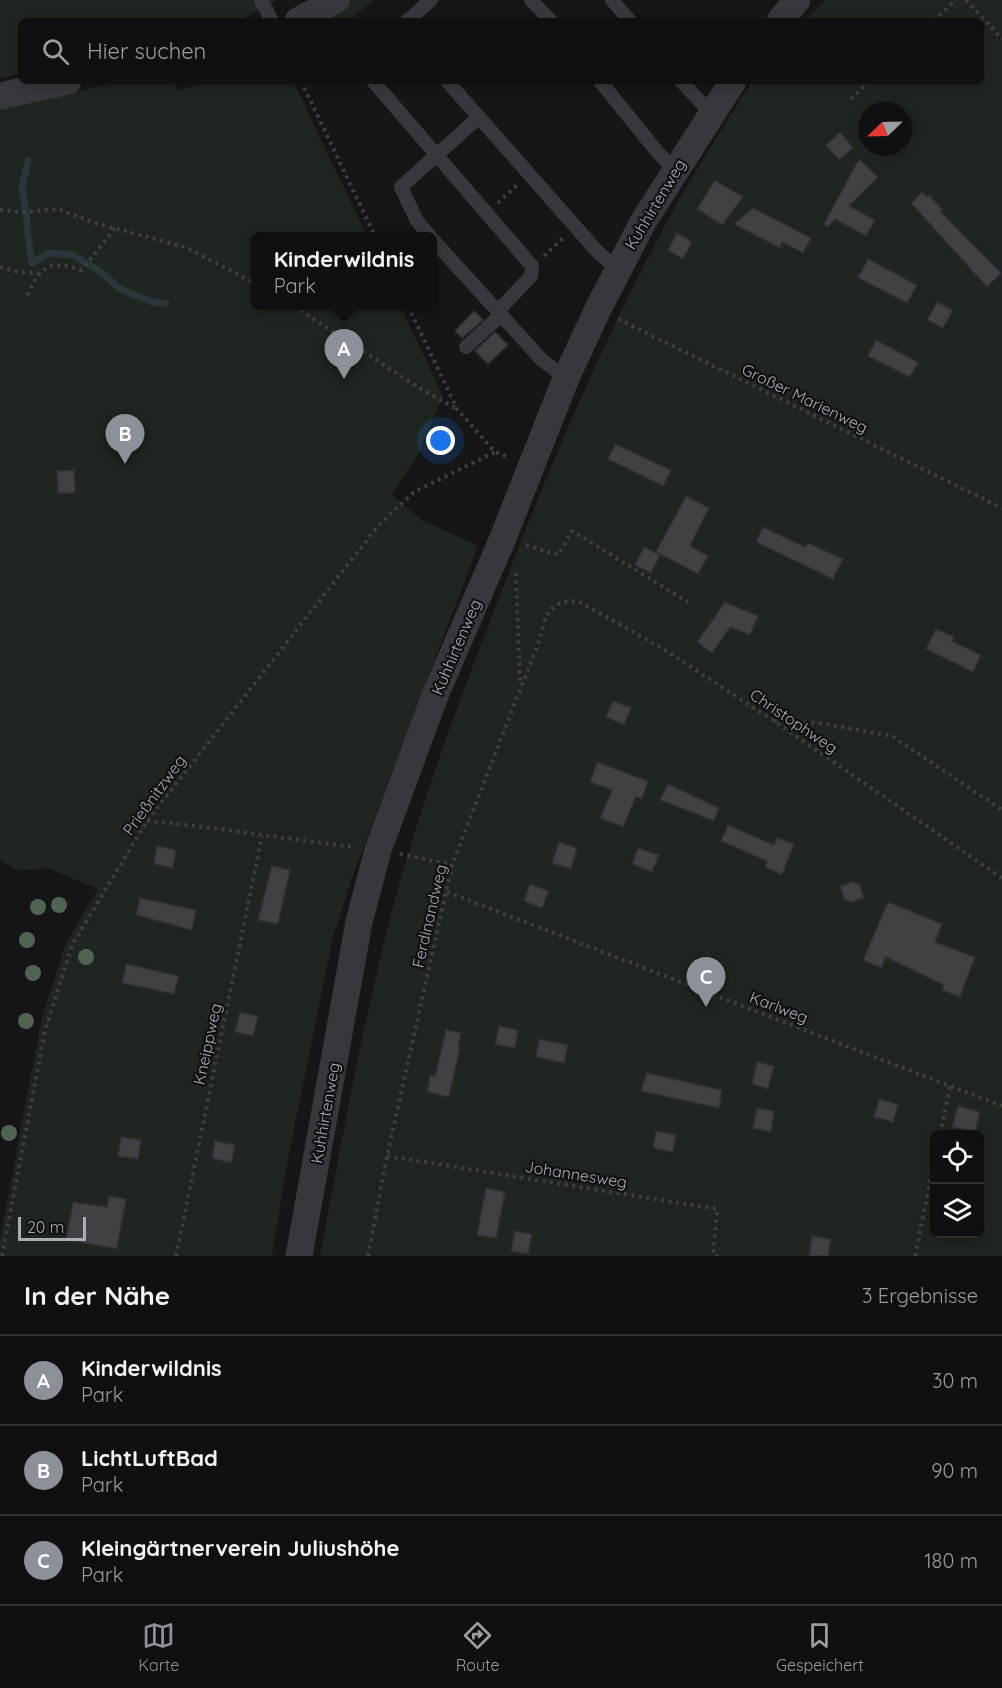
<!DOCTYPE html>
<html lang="de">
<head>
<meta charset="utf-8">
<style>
	:root { --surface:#101012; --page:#1e1e20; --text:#f1f3f6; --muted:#9c9d9f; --line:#303032; --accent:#8c9099 }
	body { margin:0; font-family:Quicksand,sans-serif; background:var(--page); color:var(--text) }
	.controls { position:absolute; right:18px; bottom:18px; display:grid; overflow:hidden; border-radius:9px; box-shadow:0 3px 9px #0003 }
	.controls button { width:54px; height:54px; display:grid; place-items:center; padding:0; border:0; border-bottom:2px solid var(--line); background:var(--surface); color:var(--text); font:30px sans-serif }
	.compass { position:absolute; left:858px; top:102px; width:54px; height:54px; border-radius:50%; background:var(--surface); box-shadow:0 3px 9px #0003; rotate:247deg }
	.scale { position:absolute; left:18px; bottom:15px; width:68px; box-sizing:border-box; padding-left:6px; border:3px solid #a8adb8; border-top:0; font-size:16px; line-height:21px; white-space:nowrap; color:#a8adb8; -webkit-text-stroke:4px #111113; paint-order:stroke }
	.you { position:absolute; left:441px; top:441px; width:21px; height:21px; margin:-15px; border:4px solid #fff; border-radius:50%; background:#1a73e8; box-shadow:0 0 0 9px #1a73e833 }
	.badge { display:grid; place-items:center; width:39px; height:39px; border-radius:50%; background:var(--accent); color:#fff; font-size:20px; font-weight:700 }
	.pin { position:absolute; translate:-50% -50px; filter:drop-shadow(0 2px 3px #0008) }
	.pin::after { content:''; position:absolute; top:32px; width:21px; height:18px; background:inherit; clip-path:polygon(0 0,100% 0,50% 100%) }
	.popup { position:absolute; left:251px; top:232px; width:186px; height:78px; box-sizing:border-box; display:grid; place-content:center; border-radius:9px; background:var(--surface); filter:drop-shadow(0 2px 4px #0005); font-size:20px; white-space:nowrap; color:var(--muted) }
	.popup b { font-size:22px; color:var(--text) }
	.popup::after { content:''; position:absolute; left:50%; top:100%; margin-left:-12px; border:12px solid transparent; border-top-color:var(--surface) }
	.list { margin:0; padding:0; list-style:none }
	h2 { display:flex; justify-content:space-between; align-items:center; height:78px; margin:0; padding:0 24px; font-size:26px }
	h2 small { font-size:20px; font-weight:400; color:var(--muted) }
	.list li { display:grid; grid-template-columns:39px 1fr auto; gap:18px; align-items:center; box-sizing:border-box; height:90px; padding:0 24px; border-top:2px solid var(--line) }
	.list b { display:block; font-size:22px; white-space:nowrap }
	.list p { margin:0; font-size:20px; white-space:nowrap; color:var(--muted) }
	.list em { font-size:20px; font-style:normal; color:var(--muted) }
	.icon { flex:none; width:33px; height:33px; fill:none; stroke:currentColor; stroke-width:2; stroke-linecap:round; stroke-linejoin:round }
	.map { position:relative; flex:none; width:1002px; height:1256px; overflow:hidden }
	.search { position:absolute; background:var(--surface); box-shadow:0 3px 9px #0003; left:18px; right:18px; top:18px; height:66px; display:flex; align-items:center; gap:15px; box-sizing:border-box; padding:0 21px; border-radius:9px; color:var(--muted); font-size:22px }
	.sheet { height:348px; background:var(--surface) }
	nav { display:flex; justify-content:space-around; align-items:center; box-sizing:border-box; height:84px; border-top:2px solid var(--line); background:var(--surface); font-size:16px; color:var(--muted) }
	nav a { display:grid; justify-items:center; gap:3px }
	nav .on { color:var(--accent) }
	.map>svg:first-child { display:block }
</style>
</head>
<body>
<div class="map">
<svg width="1002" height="1256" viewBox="0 0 1002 1256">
	<rect width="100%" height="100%" fill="#161618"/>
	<!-- green -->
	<path fill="#1e261f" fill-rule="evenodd" d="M0,0H277L238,21H21V74L0,78Z
		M351,0H373L349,21H319Z
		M825,0H1002V1256H320C344,1130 366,1002 401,878C425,793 456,709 488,627C542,483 602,340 676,205C699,163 727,122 752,81H981V21H805ZM867,111H903V147H867ZM934,1134H980V1234H934Z
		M122,81H174L177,90L211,81H293L367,236H256V306H400L443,396L418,455L392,495L422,520L478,546L351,881L333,937L289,1153L272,1256H0V1239L42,1017L66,943L98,889L47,868L19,871L0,860V108Z"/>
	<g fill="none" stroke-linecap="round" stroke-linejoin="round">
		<!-- stream -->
		<path stroke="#2c353c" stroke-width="7" d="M28,161L22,187L27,220L28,237L32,263L49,253L73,255L101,272L120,289L152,302L166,304"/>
	</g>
	<!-- building -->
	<path fill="#404145" stroke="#303034" stroke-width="1.5" d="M840,132L853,148L839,160L826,145Z
		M859,159L878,177L849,206L875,220L866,236L835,219L827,227L824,224Z
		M715,180L743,197L722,225L697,209Z
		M922,192L927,197L929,195L942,209L940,211L1001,273L987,287L911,203Z
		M753,208L811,238L803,253L782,242L780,248L734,224Z
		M677,233L692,242L683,259L668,250Z
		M868,259L917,285L907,303L858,278Z
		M937,302L953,310L943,328L927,320Z
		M474,311L483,320L462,338L455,331Z
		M495,332L508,345L488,364L475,351Z
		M876,340L918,362L910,377L868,356Z
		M615,444L671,470L663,486L608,459Z
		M74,470L75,493H58L57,471Z
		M686,496L709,508L690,546L708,556L698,574L656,552Z
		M763,527L805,547L808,543L843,559L833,579L756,542Z
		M644,547L660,555L651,573L635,565Z
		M725,602L758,616L750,635L730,627L712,653L697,642Z
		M936,629L954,637L952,641L981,655L973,672L926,649Z
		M613,701L631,708L624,725L606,717Z
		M597,762L648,781L642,799L636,797L623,827L600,818L612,790L590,782Z
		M668,784L719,808L714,821L660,800Z
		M728,825L774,845L777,838L794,844L782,875L765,867L767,861L721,841Z
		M559,842L577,848L571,869L552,863Z
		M157,846L176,850L173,868L154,864Z
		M638,848L659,855L652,872L632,864Z
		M272,866L290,870L278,924L258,920Z
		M852,882L860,885L864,898L852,902L844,899L840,886Z
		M530,884L549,891L542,908L524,901Z
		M140,898L196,910L192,930L136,915Z
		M888,902L942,924L935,942L975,957L960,997L942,990L944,985L886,957L881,968L863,960Z
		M126,964L179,976L174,994L122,983Z
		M240,1012L258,1016L253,1036L235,1032Z
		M499,1026L518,1030L515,1048L495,1044Z
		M446,1030L461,1033L458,1047L460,1048L449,1097L427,1092L430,1075L435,1076Z
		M539,1039L568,1045L564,1063L536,1057Z
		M757,1062L774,1066L768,1089L752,1084Z
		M647,1073L722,1090L719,1108L641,1091Z
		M879,1099L898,1104L893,1122L874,1117Z
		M958,1106L980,1112L975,1132L952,1127Z
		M757,1108L774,1111L771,1132L753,1128Z
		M656,1131L676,1135L673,1152L653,1148Z
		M121,1137L141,1140L138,1159L118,1156Z
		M215,1141L235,1145L231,1163L212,1158Z
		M486,1188L505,1192L496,1238L477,1235Z
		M109,1196L126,1199L117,1249L66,1240L73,1202L107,1207Z
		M515,1231L532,1234L528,1254L511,1251Z
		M812,1236L831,1239L828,1256H809Z"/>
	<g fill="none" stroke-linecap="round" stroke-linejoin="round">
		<!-- path -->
		<path stroke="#3d3f44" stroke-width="4" stroke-dasharray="3 4.5" stroke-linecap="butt" d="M966,0L1002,39
			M934,21L956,0
			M301,81L375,236
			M851,99L870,81
			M498,203L517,185
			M0,210L21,212L57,209L95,223L185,247L256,284
			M544,256L563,238
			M0,267L19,272L38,273
			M27,295C42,265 49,260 82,270L115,228
			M294,306L419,388L457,409
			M408,306L457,409L495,452L508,457
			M618,319L1002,508
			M526,545L558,555L572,531L688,602
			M516,573L520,685
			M774,721L819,723L892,736L1002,810
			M147,821C217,827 285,839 354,847
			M400,854L452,865
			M447,892L1002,1106
			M940,1134L950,1086
			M387,1156L717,1209L713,1254L718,1256
			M2,1256L45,1031L72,945L147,821L378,526L414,492L495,452
			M176,1256L262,836
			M368,1256L387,1156L452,865L539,641C546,616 547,600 578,601L665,650L774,721L1002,878
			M915,1256L934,1162"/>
		<!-- lane -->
		<path stroke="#37383d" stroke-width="14" d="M261,0L272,21
			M531,0L551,21
			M612,0L630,21
			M407,21L431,0
			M373,81L532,266L531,276L498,311
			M447,81L596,250L617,269
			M600,81L659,154L675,169
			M681,81L712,114
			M430,236L417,221L401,187L479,117
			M433,240L542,360L566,378
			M466,347L501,315"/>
		<!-- street -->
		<path stroke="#37383d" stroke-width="27" d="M298,21L336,0
			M780,21L797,0
			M0,96L68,81
			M299,1256L359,922L378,850L436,693L503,538L566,378L598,309L643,222L733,81"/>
	</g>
	<!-- trees -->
	<g fill="#506452">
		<circle cx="59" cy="905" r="8"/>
		<circle cx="38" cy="907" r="8"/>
		<circle cx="27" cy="940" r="8"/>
		<circle cx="86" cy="957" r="8"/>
		<circle cx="33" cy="973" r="8"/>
		<circle cx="26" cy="1021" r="8"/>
		<circle cx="9" cy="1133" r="8"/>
	</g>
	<g text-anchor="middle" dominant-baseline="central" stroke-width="4.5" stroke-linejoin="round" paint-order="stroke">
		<!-- street labels -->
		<g font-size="16" fill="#a8adb8" stroke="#111113">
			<text transform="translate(655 204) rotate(-59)">Kuhhirtenweg</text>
			<text transform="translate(805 398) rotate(26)">Großer Marienweg</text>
			<text transform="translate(456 647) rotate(-67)">Kuhhirtenweg</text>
			<text transform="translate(794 721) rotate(34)">Christophweg</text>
			<text transform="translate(154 795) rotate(-54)">Prießnitzweg</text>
			<text transform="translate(429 916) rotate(-77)">Ferdinandweg</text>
			<text transform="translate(779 1007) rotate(21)">Karlweg</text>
			<text transform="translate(207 1044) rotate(-78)">Kneippweg</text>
			<text transform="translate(325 1113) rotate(-80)">Kuhhirtenweg</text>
			<text transform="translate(576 1174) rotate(9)">Johannesweg</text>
		</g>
	</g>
</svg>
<div class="controls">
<button><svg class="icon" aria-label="locate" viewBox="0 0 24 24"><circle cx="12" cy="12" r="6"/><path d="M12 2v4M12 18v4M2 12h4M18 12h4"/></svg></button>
<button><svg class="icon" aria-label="layers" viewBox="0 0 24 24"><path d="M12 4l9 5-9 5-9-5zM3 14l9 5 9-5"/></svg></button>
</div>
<svg class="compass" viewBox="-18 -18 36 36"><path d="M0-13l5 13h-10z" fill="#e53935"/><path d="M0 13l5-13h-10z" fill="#9c9d9f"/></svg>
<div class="scale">20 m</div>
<div class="you"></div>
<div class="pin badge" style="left:344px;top:379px">A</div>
<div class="popup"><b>Kinderwildnis</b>Park</div>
<div class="pin badge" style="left:125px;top:464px">B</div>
<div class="pin badge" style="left:706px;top:1007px">C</div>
<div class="search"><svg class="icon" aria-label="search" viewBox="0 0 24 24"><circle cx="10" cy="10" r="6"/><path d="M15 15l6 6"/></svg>Hier suchen</div>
</div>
<section class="sheet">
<h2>In der Nähe<small>3 Ergebnisse</small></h2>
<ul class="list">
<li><span class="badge">A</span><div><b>Kinderwildnis</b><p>Park</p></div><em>30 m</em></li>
<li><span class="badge">B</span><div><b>LichtLuftBad</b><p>Park</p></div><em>90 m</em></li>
<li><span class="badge">C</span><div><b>Kleingärtnerverein Juliushöhe</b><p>Park</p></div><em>180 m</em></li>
</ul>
</section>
<nav>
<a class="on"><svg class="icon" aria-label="map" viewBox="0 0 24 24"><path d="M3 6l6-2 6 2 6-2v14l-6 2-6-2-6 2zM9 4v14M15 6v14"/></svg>Karte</a>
<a><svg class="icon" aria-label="directions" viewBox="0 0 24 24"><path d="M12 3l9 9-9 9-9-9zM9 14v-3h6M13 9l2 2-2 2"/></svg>Route</a>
<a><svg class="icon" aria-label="saved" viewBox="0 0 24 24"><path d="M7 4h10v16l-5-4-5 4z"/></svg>Gespeichert</a>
</nav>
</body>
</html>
